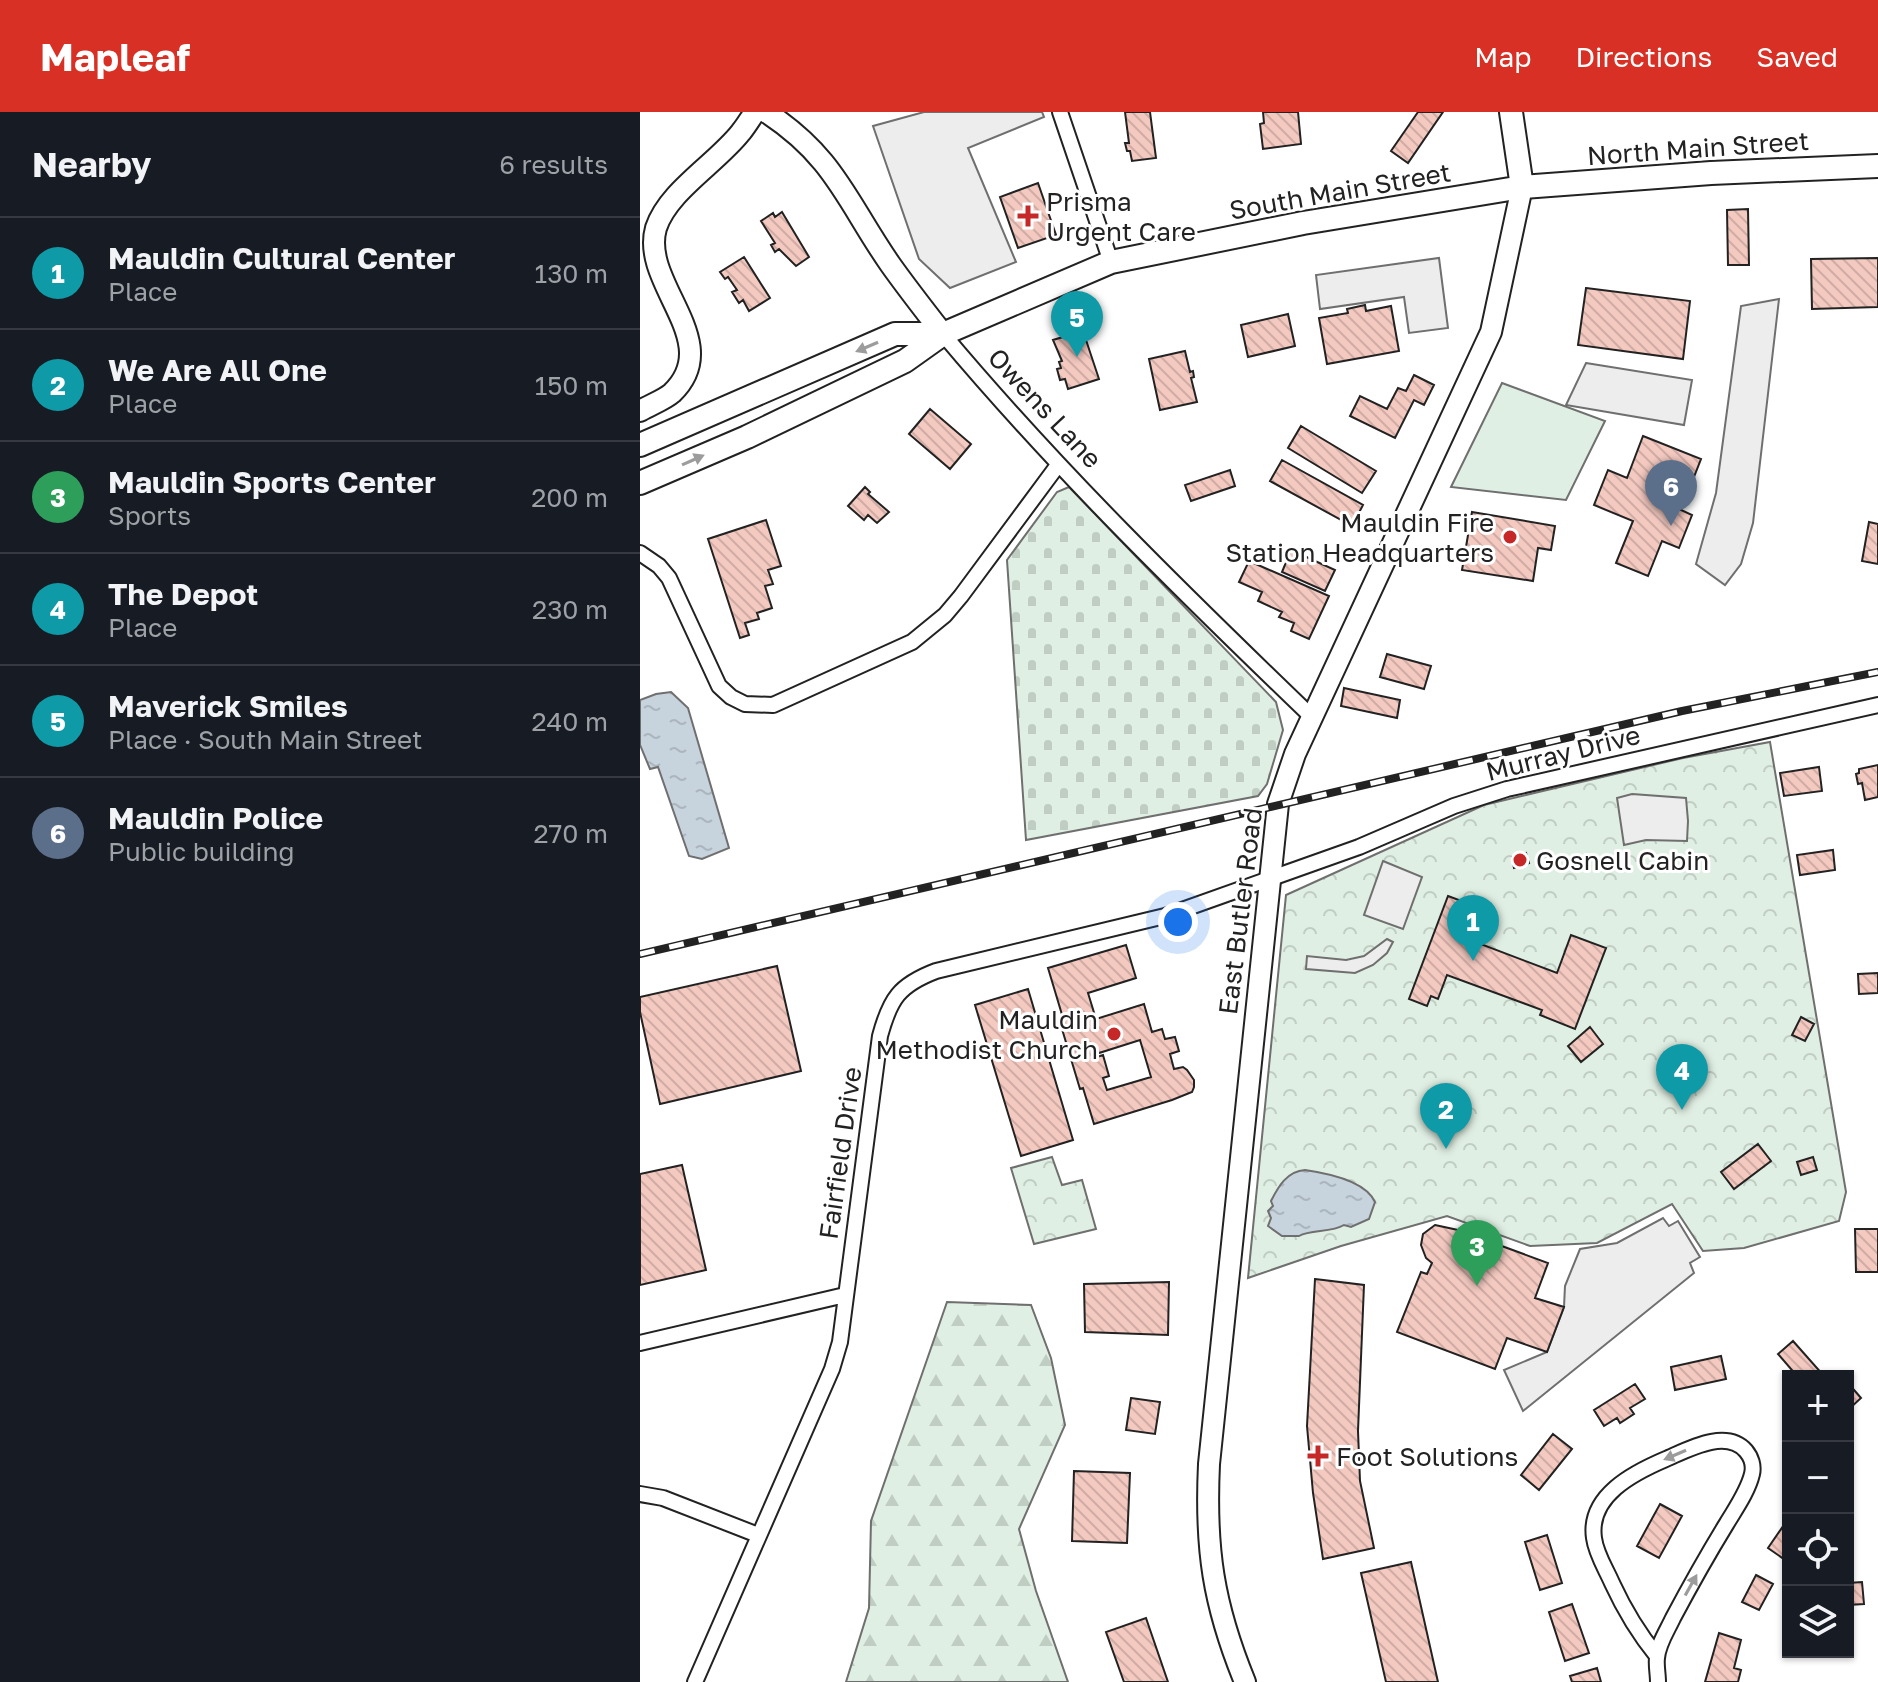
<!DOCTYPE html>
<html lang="en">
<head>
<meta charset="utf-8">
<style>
	:root { --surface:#171b24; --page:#20242c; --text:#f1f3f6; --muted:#9ea1a6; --line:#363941; --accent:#d93025 }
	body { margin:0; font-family:"Golos Text",sans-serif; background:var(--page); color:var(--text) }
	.controls { position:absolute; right:24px; bottom:24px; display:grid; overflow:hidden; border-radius:0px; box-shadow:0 2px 6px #0004 }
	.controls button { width:72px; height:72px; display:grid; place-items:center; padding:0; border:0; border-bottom:2px solid var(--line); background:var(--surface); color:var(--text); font:40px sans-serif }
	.you { position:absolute; left:538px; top:810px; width:28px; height:28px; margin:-20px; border:6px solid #fff; border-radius:50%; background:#1a73e8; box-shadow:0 0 0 12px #1a73e833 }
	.badge { display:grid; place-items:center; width:52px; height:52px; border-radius:50%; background:var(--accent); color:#fff; font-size:26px; font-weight:700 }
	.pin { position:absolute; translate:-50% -66px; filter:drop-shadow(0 2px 4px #0008) }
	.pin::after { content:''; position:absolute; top:42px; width:28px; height:24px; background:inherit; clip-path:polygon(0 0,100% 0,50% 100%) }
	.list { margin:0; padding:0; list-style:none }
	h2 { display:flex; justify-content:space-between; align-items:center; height:104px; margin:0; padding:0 32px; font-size:34px }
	h2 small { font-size:26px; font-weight:400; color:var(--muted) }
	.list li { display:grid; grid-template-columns:52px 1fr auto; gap:24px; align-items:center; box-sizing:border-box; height:112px; padding:0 32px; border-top:2px solid var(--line) }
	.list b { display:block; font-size:30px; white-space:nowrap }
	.list p { margin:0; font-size:26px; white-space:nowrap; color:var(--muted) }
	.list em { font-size:26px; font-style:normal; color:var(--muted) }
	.icon { flex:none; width:44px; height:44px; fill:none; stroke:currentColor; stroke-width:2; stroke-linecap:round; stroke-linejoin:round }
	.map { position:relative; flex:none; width:1238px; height:1570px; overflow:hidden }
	header { display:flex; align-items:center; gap:48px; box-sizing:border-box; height:112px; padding:0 40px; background:var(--accent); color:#fff }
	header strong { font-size:38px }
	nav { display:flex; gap:44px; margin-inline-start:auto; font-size:28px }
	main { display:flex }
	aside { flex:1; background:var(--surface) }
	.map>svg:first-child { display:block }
</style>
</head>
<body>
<header>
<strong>Mapleaf</strong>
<nav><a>Map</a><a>Directions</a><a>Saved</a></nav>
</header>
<main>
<aside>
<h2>Nearby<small>6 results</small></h2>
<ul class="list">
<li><span class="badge" style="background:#0f9aa8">1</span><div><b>Mauldin Cultural Center</b><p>Place</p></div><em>130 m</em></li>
<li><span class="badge" style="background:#0f9aa8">2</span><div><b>We Are All One</b><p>Place</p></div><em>150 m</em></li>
<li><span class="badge" style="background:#2e9e5b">3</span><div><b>Mauldin Sports Center</b><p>Sports</p></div><em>200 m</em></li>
<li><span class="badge" style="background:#0f9aa8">4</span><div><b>The Depot</b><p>Place</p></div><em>230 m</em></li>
<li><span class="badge" style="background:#0f9aa8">5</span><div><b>Maverick Smiles</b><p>Place · South Main Street</p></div><em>240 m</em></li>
<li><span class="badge" style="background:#5c6f8a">6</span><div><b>Mauldin Police</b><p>Public building</p></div><em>270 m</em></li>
</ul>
</aside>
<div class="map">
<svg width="1238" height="1570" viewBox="0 0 1238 1570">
	<defs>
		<pattern id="forest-firs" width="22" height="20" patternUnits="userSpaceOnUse" patternTransform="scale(2)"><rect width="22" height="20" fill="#e0efe3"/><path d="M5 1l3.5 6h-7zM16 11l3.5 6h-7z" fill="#c0cdc2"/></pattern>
		<pattern id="cemetery-stones" width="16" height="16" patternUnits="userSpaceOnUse" patternTransform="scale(2)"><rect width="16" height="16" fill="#e0efe3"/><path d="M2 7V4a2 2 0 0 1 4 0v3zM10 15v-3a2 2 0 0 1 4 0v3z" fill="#c0cdc2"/></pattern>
		<pattern id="park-crowns" width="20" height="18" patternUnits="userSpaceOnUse" patternTransform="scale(2)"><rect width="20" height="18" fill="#e0efe3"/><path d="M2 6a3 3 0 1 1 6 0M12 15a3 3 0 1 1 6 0" fill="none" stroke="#c0cdc2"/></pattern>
		<pattern id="water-ripples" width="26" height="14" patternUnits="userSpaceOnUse" patternTransform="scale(2)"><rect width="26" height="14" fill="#c7d3dd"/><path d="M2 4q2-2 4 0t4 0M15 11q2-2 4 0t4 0" fill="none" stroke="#abb5bd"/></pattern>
		<pattern id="building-back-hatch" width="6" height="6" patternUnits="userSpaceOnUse" patternTransform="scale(2)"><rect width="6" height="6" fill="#f3c9c0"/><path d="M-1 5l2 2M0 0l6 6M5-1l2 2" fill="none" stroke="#d0aca5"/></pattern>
	</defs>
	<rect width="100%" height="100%" fill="#fff"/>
	<!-- grass -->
	<path fill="#e0efe3" stroke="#6f6f6f" stroke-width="2" d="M862,271L965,309L926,388L811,375Z"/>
	<!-- forest -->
	<path fill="url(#forest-firs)" stroke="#6f6f6f" stroke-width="2" d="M307,1190L391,1193L411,1246L425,1313L379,1417L396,1479L428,1570H206L229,1496L231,1409Z"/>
	<!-- cemetery -->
	<path fill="url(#cemetery-stones)" stroke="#6f6f6f" stroke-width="2" d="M429,375L636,590L643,618L627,672L618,684L386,728L367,448L417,380Z"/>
	<!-- park -->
	<path fill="url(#park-crowns)" stroke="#6f6f6f" stroke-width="2" d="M1130,630L1206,1080L1199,1109L1104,1136L1063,1139L1032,1092L957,1131L890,1134L807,1104L701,1134L608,1166L646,783L844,693L1043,646Z
		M412,1045L422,1073L442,1068L456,1117L394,1132L371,1056Z"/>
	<!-- parking -->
	<path fill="#ededed" stroke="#6f6f6f" stroke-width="2" d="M284,0H402L404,5L328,36L376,150L310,176L279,147L233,14Z
		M799,146L808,216L769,221L764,185L680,197L676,163Z
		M1139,187L1113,411L1101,452L1085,473L1056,452L1076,381L1101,194Z
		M946,251L1052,268L1044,313L926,293Z
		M992,682L1046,686L1048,709L1047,729L1006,728L984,733L977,686Z
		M743,749L782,765L763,817L724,803Z
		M747,827L753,830L747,841L733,853L715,861L666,857L667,844L706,848L724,844Z
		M1023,1106L1029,1114L1038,1109L1060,1145L1050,1151L1054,1161L883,1299L864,1258L907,1240L924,1195L925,1174L940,1137L977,1131Z"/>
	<!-- water -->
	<path fill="url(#water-ripples)" stroke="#6f6f6f" stroke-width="2" d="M31,580L48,596L89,736L62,747L49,744L18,655L10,657L0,633V588L16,582Z
		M665,1058C686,1061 725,1068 735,1090L729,1107L711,1115L704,1113C691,1121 671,1117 659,1124H642L628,1114L631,1106L628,1099L633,1094L631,1089C638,1075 647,1059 665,1058Z"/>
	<!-- building -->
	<path fill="url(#building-back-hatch)" stroke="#222" stroke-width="2" fill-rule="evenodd" d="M485,0H510L516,46L492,49L490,39H487L485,31H489Z
		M623,0H658L661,32L623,37L620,12L624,11Z
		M778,0H803L768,51L751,39Z
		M398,71L416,123L378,136L360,85Z
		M1108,97L1109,153H1088L1087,98Z
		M142,100L169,145L156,154L139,137L135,140L131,133L135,131L121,109L133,101L135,105Z
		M104,145L130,186L109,199L103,188L99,191L92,180L97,178L88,165L85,167L80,160Z
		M1238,146V195L1172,197L1171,147Z
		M946,176L1050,189L1043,247L938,233Z
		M725,193L726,199L751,194L759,239L687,252L679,206L708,201L707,197Z
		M648,202L655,234L608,245L601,213Z
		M443,219L459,267L428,277L425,267L420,268L417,257L421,256L419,250L422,249L413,228Z
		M545,239L550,260L553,259L554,265L551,266L557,290L520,298L509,247Z
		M774,263L794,273L784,293L774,288L755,326L710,304L720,284L747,297L758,276L766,279Z
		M290,297L331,332L310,357L269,322Z
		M661,314L736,359L722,381L648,336Z
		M1003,324L1061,347L1041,398L1052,403L1039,436L1022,429L1008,464L976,451L993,409L954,393L968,358L987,366Z
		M642,348L723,393L712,414L630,369Z
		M590,358L595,374L551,389L545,373Z
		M225,375L230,380L228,382L249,400L237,411L228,403L224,408L208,394Z
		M832,400L915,414L911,438L898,436L893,469L822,458Z
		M126,408L141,454L128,458L133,472L125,474L132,496L117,501L119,507L105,511L109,523L100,526L68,427Z
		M1229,410L1238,412V452L1222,449Z
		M651,438L695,458L685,479L642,460Z
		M609,449L689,484L669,527L651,519L654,511L639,505L642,500L618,489L622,480L599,470Z
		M747,542L791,554L784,577L740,565Z
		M704,576L760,588L757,606L701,594Z
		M1238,653V685L1225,688L1222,671L1218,672L1216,662L1219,661V657Z
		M1179,655L1182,679L1144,684L1140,661Z
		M1193,738L1195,758L1160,763L1157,743Z
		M886,741L889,751L874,756L872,745Z
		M808,784L827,791L822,803L829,806L822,825L917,861L931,823L966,836L935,917L900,903L902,898L807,863L798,887L791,884L787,894L769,887Z
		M486,833L496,866L448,881L456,907L504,892L512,920L522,917L525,927L535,925L539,939L530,942L534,957L543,955L547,958L554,968V975L552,980L532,988L454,1012L443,976L440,977L422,917L426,916L408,856ZM500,928L511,965L467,978L463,966L469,964L463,943L457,945L456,942Z
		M137,854L161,959L20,992L0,900V885Z
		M1238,861V881L1219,882L1218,862Z
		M388,877L433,1028L381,1044L335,893Z
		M1161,905L1174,912L1165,929L1152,923Z
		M950,915L963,932L941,950L928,934Z
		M1118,1032L1131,1049L1094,1077L1081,1060Z
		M1173,1045L1177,1058L1161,1063L1157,1050Z
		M42,1053L66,1158L0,1173V1062Z
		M795,1113L818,1118L908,1151L895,1186L924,1195L907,1240L867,1226L855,1257L757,1220L781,1160L787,1162L792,1151L786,1146L781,1133L783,1122Z
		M1215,1117H1238V1160H1216Z
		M675,1167L724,1173L718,1319L720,1369L734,1436L683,1447L673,1381L667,1314Z
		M529,1170L528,1223L445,1220L444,1172Z
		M1153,1229L1184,1264H1157L1138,1242Z
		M1081,1244L1086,1267L1035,1278L1031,1255Z
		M1208,1271L1221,1286L1208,1298Z
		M995,1272L1005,1287L990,1296L994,1302L980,1311L977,1306L964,1314L954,1298Z
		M491,1286L520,1290L515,1322L486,1318Z
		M913,1322L932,1337L899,1378L881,1363Z
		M434,1359L490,1361L487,1431L432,1429Z
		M1020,1392L1042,1404L1019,1446L997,1434Z
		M1148,1407V1450L1128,1436Z
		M907,1423L922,1471L900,1478L885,1430Z
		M771,1450L798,1570H746L721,1461Z
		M1116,1463L1133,1472L1119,1498L1102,1490Z
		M1222,1470L1224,1492L1208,1493V1471Z
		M932,1492L949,1541L925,1549L909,1500Z
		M506,1506L528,1570H484L466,1520Z
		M1079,1521L1101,1528L1094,1556L1101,1558L1098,1570H1065Z
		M957,1556L961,1570H932L930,1564Z"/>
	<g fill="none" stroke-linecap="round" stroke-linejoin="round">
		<!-- street casing -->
		<g stroke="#222" stroke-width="18">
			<path id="street" d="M420,0L471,150
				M303,222C417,358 545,483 673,606
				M0,441L19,454L29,466L79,574L91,585L105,592L133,593L272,530L305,503L321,484L418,353
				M0,1231L205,1183
				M0,1382L23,1386L118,1423
				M1017,1544C999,1522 984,1497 972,1471C966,1457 956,1442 954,1426C948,1384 993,1361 1026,1347C1047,1338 1086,1316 1106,1339C1111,1345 1114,1354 1112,1362C1108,1379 1096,1396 1087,1411C1068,1442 1050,1474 1033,1506C1027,1519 1018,1532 1017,1546C1016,1553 1018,1562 1018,1570
				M55,1570L192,1257L200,1230L240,924C250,887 259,873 296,859L525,804L719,735L814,694L867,677L1238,593"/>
		</g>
		<!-- secondary casing -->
		<g stroke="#222" stroke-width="24">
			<path id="secondary" d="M126,0C195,45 207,90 250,152C267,176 285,199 303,222
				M0,299C10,293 24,288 32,281C86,229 0,172 16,116C28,79 77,51 101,20C106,14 110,7 115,0
				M605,1570C573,1492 565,1436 569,1352L638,692L655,642L851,220L882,75"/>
		</g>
		<!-- primary casing -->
		<g stroke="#222" stroke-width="26">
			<path id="primary" d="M871,0L882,75
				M0,333L255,222H303
				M0,371L107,325L265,249L303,222L471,150L663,111L882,75L1071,61L1238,54"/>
		</g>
		<!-- street -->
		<use href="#street" stroke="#fff" stroke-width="14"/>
		<!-- secondary -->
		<use href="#secondary" stroke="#fff" stroke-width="20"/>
		<!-- primary -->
		<use href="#primary" stroke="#fff" stroke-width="22"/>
		<!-- rail casing -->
		<g stroke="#222" stroke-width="8">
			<path id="rail" d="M0,842L1042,599L1238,560"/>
		</g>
		<!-- rail -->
		<use href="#rail" stroke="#fff" stroke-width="5" stroke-dasharray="15" stroke-linecap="butt"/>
	</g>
	<!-- one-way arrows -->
	<defs><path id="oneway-solid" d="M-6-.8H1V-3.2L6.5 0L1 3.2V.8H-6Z" transform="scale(2)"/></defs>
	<g fill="#9c9c9c">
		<use href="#oneway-solid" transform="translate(227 235) rotate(157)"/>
		<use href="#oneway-solid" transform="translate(53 348) rotate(-24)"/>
		<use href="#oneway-solid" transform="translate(1035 1343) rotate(157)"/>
		<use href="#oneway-solid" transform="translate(1051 1473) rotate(-61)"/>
	</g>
	<!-- markers -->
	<g fill="#c62828" stroke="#fff" stroke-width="3">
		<path d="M384 92h8v8h8v8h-8v8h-8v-8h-8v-8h8z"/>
		<circle cx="870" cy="425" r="8"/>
		<circle cx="880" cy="748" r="8"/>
		<circle cx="474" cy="922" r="8"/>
		<path d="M674 1332h8v8h8v8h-8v8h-8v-8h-8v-8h8z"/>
	</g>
	<g text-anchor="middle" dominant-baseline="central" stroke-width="6" stroke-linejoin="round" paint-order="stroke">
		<!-- street labels -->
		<g font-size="26" fill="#222" stroke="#fff">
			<text transform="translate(1058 36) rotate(-4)">North Main Street</text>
			<text transform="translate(700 79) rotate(-10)">South Main Street</text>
			<text transform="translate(405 296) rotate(47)">Owens Lane</text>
			<text transform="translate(923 641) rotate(-14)">Murray Drive</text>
			<text transform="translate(600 799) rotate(-83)">East Butler Road</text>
			<text transform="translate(200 1041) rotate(-82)">Fairfield Drive</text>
		</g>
		<!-- poi labels -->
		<g font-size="26" fill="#222" stroke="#fff" text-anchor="start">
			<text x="406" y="89">Prisma<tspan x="406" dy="30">Urgent Care</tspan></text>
			<text x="854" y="410" text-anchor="end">Mauldin Fire<tspan x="854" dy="30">Station Headquarters</tspan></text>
			<text x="896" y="748">Gosnell Cabin</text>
			<text x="458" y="907" text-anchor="end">Mauldin<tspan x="458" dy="30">Methodist Church</tspan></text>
			<text x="696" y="1344">Foot Solutions</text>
		</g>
	</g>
</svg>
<div class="controls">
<button>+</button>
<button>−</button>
<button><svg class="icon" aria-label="locate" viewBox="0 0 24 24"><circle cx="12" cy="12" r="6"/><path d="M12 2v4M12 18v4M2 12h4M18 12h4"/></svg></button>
<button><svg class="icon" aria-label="layers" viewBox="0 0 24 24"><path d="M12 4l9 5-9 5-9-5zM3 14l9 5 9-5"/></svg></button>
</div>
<div class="you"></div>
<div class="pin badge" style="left:833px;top:849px;background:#0f9aa8">1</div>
<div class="pin badge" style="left:806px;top:1037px;background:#0f9aa8">2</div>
<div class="pin badge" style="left:837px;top:1174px;background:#2e9e5b">3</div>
<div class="pin badge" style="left:1042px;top:998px;background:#0f9aa8">4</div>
<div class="pin badge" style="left:437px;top:245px;background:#0f9aa8">5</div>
<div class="pin badge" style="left:1031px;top:414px;background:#5c6f8a">6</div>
</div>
</main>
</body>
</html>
